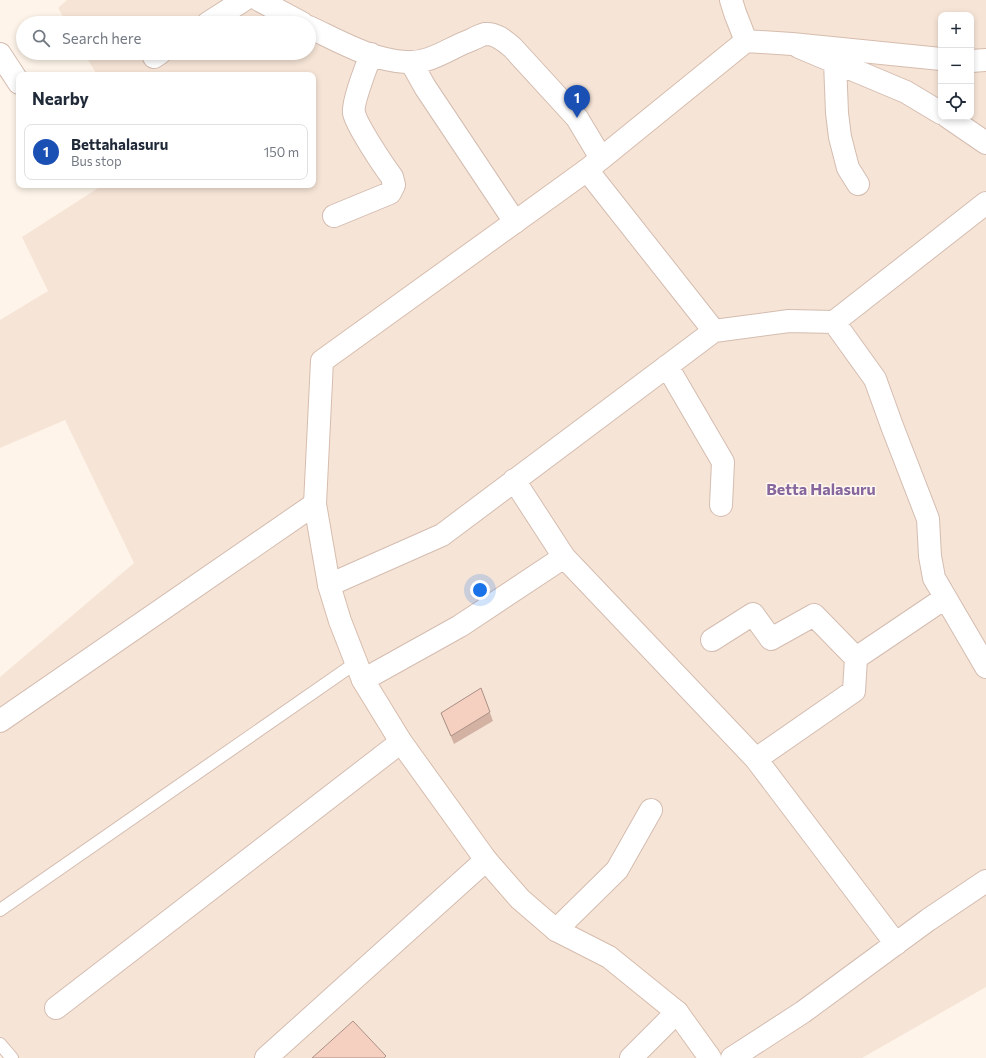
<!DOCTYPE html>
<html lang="en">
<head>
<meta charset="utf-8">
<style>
	:root { --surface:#fff; --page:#f6f6f7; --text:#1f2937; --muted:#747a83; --line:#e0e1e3; --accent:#db2777 }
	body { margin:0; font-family:Commissioner,sans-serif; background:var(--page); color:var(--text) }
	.controls { position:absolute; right:12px; top:12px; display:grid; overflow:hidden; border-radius:8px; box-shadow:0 2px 6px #0003 }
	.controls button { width:36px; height:36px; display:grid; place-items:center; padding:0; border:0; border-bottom:1px solid var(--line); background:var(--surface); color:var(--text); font:20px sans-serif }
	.you { position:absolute; left:480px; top:590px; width:14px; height:14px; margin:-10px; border:3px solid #fff; border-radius:50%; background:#1a73e8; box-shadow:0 0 0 6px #1a73e833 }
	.badge { display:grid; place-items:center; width:26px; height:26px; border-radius:50%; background:var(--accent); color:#fff; font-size:13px; font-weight:700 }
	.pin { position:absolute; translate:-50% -33px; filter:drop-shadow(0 1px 2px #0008) }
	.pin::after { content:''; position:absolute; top:21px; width:14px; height:12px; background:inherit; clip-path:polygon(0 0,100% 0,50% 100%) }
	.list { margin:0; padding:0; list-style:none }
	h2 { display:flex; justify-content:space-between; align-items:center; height:52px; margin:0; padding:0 16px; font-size:17px }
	h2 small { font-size:13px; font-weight:400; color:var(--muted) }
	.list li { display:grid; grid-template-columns:26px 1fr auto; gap:12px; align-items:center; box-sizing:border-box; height:56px; margin:0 8px 8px; padding:0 8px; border:1px solid var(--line); border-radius:8px }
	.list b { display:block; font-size:15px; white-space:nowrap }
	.list p { margin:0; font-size:13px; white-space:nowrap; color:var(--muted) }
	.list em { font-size:13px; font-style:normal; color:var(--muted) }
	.icon { flex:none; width:22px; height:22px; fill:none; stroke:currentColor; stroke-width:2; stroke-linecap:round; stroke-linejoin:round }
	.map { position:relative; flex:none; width:986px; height:1058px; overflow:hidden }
	.search { position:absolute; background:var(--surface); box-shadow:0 2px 6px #0003; left:16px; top:16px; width:300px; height:44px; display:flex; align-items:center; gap:10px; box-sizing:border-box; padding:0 14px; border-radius:22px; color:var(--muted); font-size:15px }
	.panel { position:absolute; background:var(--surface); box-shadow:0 2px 6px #0003; left:16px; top:72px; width:300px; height:116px; border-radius:8px }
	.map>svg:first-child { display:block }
</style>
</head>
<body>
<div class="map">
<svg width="986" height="1058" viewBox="0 0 986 1058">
	<rect width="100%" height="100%" fill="#fef4e9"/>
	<!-- residential -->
	<path fill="#f6e5d7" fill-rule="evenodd" d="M67,0H986V987L862,1058H13L0,1036V677L134,563L65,420L0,448V320L48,291L22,237L103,185H313V75H97L84,53H309V23H67L58,8ZM941,15H971V117H941Z"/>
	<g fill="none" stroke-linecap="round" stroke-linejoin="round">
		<!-- lane casing -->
		<g stroke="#d4bcb0" stroke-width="14">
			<path id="lane" d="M0,910L357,662
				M0,1044L12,1058"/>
		</g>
		<!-- street casing -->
		<g stroke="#d4bcb0" stroke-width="24">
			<path id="street" d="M259,0L302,23
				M208,23L244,0
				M309,27C339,41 371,60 406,62C430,64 449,48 471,40C475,38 481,35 485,34C496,33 505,41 512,47L577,118L601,158
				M799,47L906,92L941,113
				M0,54L19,83
				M154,57L160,53
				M411,62L425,87L515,222
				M835,62L837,113L840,137L848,168L858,184
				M948,117L986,143
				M587,170L714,331L789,321L834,322L875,379L892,426L928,519L930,556L934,578L986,667
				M334,216L390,193L394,185L392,177C383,165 357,126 354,113C352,103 367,65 371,54
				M834,322L986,203
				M667,366L723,462L721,505
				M564,557L756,759
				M329,585L442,535L714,331
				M712,640L753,614L771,639L814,615L856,658
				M363,680L460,626L564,557L514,480
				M0,721L315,504
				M556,930L617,870L651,810
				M896,944L756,759L854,691L856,658L945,598
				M56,1008L401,742
				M266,1058L486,860
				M631,1058L677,1012
				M732,1058L803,1012L928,920L986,881"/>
		</g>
		<!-- secondary casing -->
		<g stroke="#d7bcad" stroke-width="24">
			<path id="secondary" d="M731,0L735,13L746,41
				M971,61L986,60
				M710,1058L677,1012L609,957L556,930L520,899L486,860L401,742L363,680L340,621L329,585L315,504L322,361L587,170L746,41L792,44L941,59"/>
		</g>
		<!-- lane -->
		<use href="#lane" stroke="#fff" stroke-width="12"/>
		<!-- street -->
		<use href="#street" stroke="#fff" stroke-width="22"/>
		<!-- secondary -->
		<use href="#secondary" stroke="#fff" stroke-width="22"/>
	</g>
	<!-- wall -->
	<path fill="#d3b2a4" d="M481,688L493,721L454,744L441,713Z"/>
	<!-- building -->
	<path fill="#f5cfbf" stroke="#ac9186" d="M481,688L490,712L451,736L441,713Z
		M353,1021L386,1056L384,1058H312Z"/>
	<g text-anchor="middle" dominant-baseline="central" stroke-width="3" stroke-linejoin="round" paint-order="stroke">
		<!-- quarter labels -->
		<g font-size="16" font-weight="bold" fill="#86669d" stroke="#fff8f0">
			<text x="821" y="488">Betta Halasuru</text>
		</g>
	</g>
</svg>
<div class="controls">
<button>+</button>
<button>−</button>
<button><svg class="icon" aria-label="locate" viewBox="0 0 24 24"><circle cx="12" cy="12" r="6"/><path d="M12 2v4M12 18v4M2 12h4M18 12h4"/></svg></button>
</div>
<div class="you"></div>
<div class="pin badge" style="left:577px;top:118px;background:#1a4fb4">1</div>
<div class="search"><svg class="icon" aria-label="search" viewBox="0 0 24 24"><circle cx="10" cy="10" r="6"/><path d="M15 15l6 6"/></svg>Search here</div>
<section class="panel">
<h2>Nearby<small></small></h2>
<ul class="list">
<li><span class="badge" style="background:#1a4fb4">1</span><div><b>Bettahalasuru</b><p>Bus stop</p></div><em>150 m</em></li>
</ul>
</section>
</div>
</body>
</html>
